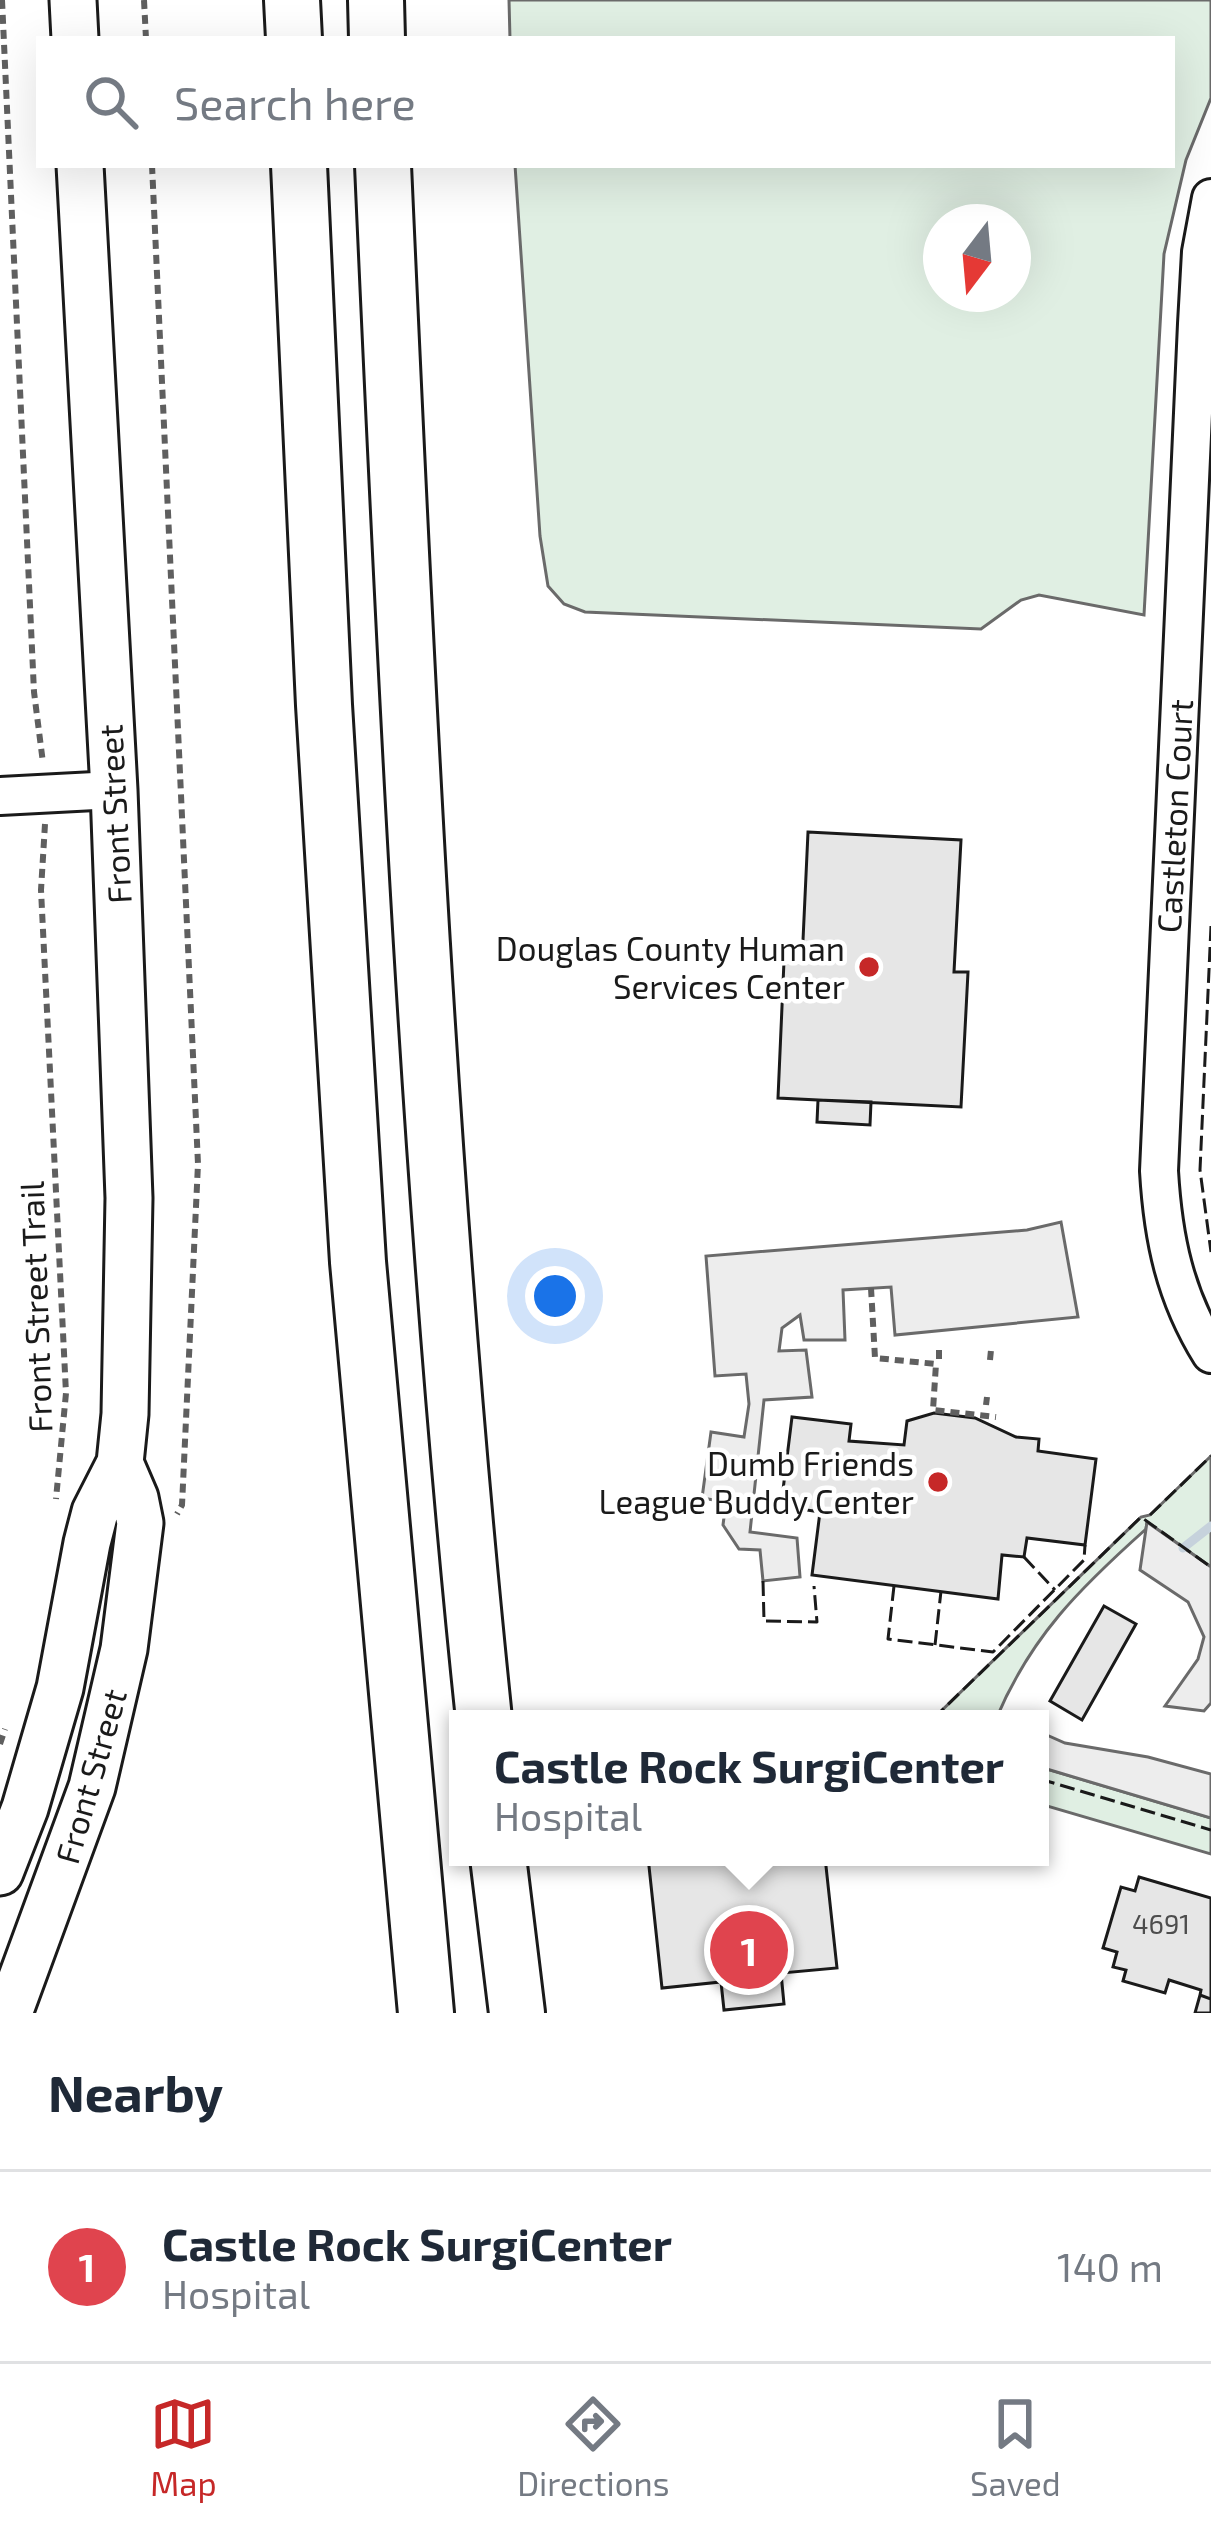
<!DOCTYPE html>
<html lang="en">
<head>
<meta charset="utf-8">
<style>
	:root { --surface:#fff; --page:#f2f2f3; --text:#1f2937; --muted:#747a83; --line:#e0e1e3; --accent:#c62828 }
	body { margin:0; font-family:"Exo 2",sans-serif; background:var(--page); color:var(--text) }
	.compass { position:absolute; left:923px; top:204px; width:108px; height:108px; border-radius:50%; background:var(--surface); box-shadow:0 12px 48px #0002; rotate:196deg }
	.you { position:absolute; left:555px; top:1296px; width:42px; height:42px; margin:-30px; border:9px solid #fff; border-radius:50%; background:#1a73e8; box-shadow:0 0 0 18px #1a73e833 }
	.badge { display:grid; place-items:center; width:78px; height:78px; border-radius:50%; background:var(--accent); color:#fff; font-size:39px; font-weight:700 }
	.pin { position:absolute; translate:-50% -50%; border:6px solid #fff; box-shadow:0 3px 12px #0006 }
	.popup { position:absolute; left:449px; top:1710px; width:600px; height:156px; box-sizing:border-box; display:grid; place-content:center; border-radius:0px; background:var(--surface); filter:drop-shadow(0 3px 9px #0005); font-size:39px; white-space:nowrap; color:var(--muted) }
	.popup b { font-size:45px; color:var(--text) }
	.popup::after { content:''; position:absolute; left:50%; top:100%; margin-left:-24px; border:24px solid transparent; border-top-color:var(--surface) }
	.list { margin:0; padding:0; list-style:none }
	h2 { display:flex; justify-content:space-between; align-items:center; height:156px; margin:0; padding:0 48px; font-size:51px }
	h2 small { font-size:39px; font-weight:400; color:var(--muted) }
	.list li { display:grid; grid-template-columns:78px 1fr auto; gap:36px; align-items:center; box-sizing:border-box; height:192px; padding:0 48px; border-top:3px solid var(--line) }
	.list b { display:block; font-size:45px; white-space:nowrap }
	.list p { margin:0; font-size:39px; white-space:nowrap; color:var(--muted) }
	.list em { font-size:39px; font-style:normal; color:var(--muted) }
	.icon { flex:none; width:66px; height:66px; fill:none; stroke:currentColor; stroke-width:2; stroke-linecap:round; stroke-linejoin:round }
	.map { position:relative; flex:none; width:1211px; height:2013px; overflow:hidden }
	.search { position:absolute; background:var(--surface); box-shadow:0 12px 48px #0002; left:36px; right:36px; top:36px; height:132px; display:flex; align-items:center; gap:30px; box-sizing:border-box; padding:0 42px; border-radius:0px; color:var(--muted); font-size:45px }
	.sheet { height:348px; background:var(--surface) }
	nav { display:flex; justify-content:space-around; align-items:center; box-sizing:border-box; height:168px; border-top:3px solid var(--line); background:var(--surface); font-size:33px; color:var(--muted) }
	nav a { display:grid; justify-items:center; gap:6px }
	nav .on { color:var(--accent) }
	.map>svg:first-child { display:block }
</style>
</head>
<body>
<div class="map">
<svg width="1211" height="2013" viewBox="0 0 1211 2013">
	<rect width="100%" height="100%" fill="#fff"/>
	<!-- green -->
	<path fill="#e0efe3" stroke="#6a6a6a" stroke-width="3" fill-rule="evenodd" d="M509,0H1211V98L1186,160L1164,254L1144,615L1039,595L1021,600L981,629L585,612L564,604L548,586L540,536L515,165H1172V39H510ZM941,222H1013V294H941Z
		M1211,1456V1567L1147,1522L1146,1529C1080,1588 1031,1636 996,1719H933L1141,1517L1150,1515Z
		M1040,1767L1211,1818V1854L1040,1804Z"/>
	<!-- parking -->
	<path fill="#ededed" stroke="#6a6a6a" stroke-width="3" d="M1061,1222L1078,1317L895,1335L891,1287L843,1290L845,1340H804L800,1315L782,1328L779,1351L806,1350L812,1397L764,1400L750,1532L797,1538L800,1577L763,1581L760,1550L739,1549L723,1525L726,1502L702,1498L711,1432L744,1437L749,1404L746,1374L715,1376L706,1256L1027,1230Z
		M1147,1522L1211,1567V1703L1204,1711L1165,1706L1198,1659L1204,1637L1188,1602L1140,1570Z
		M1040,1732L1065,1743L1148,1757L1211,1774V1818L1040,1767Z"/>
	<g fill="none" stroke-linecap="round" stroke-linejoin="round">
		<!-- stream -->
		<path stroke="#c6d2dc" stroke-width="9" d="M1183,1548L1211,1526"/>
	</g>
	<!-- building -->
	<path fill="#e6e6e6" stroke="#1a1a1a" stroke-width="3" d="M808,832L961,840L954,972H968L961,1107L778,1098L784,961L802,962Z
		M818,1100L871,1102L870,1125L817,1122Z
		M934,1413L975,1418L1016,1437L1039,1439L1038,1451L1096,1459L1085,1545L1027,1538L1024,1557L1002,1555L998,1599L812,1575L820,1512L781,1506L792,1417L851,1424L849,1441L904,1445L907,1421Z
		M1104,1606L1136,1624L1082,1720L1050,1701Z
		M648,1857H825L837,1968L781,1973L784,2004L724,2010L721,1982L662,1988Z
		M1139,1877L1211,1898V1999L1200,1995L1201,1990L1169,1980L1165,1993L1123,1981L1126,1970L1113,1967L1117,1952L1103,1948L1121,1887L1135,1891Z
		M1200,1995L1211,1999V2013H1195Z"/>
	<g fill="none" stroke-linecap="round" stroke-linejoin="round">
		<!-- minor casing -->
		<g stroke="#1a1a1a" stroke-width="42">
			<path id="minor" d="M1211,198L1201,252L1197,324L1159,1171C1163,1239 1175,1296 1211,1354
				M0,796L114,790"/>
		</g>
		<!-- major casing -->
		<g stroke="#1a1a1a" stroke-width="51">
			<path id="major" d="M73,0L75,39
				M0,1872L25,1808L60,1688L87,1543L95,1512L120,1463L125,1414L129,1198L114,790L80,165
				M9,2013L92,1787L124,1649L140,1523L135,1498L120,1463"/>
		</g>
		<!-- highway casing -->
		<g stroke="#1a1a1a" stroke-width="60">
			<path id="highway" d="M292,0L294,39
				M376,0L377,39
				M299,165L324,705L358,1262L426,2013
				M383,165C406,684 430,1202 484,1719
				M498,1857L517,2013"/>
		</g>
		<!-- path -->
		<path stroke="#5f5f5f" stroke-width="6" stroke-dasharray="9 6" stroke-linecap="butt" d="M2,0L34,692L43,763
			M144,0L146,39
			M152,165L198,1164L182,1505L177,1514
			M45,824L41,890L66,1393L56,1499
			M871,1288L875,1358L936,1364L933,1410L996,1417
			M939,1359V1349
			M990,1360L991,1350
			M986,1405L987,1397
			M0,1744L5,1729"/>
		<!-- minor -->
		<use href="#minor" stroke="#fff" stroke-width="36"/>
		<!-- major -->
		<use href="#major" stroke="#fff" stroke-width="45"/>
		<!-- highway -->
		<use href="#highway" stroke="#fff" stroke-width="54"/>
		<!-- fence -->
		<path stroke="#1a1a1a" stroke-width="3" stroke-dasharray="15 6" stroke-linecap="butt" d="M1211,926L1200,1170L1211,1252
			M1150,1515L1211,1456
			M1024,1557L1055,1590
			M763,1581L764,1621L817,1622L814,1586
			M894,1586L888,1639L993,1652L1084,1560L1085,1545
			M935,1645L941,1591
			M933,1719L1141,1517L1211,1567
			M1040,1779L1211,1830"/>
	</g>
	<!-- markers -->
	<g fill="#c62828" stroke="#fff" stroke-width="4.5">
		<circle cx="869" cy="967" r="12"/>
		<circle cx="938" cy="1482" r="12"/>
	</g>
	<g text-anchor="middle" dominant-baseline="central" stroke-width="9" stroke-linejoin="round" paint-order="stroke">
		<!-- number labels -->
		<g font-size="27" fill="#4d4d4d">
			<text x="1161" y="1923">4691</text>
		</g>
		<!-- street labels -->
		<g font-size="33" fill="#1a1a1a" stroke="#fff">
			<text transform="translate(114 814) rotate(-93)">Front Street</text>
			<text transform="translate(1174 816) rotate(-87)">Castleton Court</text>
			<text transform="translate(35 1307) rotate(-92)">Front Street Trail</text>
			<text transform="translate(90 1776) rotate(-74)">Front Street</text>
		</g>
		<!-- poi labels -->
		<g font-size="33" fill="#1a1a1a" stroke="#fff" text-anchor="end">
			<text x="845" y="948">Douglas County Human<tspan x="845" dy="38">Services Center</tspan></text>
			<text x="914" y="1463">Dumb Friends<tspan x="914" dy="38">League Buddy Center</tspan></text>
		</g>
	</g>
</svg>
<svg class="compass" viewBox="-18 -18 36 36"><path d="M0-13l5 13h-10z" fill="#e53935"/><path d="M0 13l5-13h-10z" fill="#747a83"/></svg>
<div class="you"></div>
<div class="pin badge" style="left:749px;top:1950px;background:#e0444e">1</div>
<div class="popup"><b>Castle Rock SurgiCenter</b>Hospital</div>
<div class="search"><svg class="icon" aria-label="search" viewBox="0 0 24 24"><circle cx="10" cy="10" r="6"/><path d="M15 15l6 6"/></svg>Search here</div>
</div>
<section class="sheet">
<h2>Nearby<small></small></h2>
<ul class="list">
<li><span class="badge" style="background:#e0444e">1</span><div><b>Castle Rock SurgiCenter</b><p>Hospital</p></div><em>140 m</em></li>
</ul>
</section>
<nav>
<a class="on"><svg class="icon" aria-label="map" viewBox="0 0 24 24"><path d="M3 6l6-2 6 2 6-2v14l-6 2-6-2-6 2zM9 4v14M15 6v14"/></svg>Map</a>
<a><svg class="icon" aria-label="directions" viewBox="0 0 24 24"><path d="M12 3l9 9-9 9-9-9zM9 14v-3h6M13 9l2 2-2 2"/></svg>Directions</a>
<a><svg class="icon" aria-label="saved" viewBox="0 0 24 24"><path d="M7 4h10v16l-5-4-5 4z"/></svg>Saved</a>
</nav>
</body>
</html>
